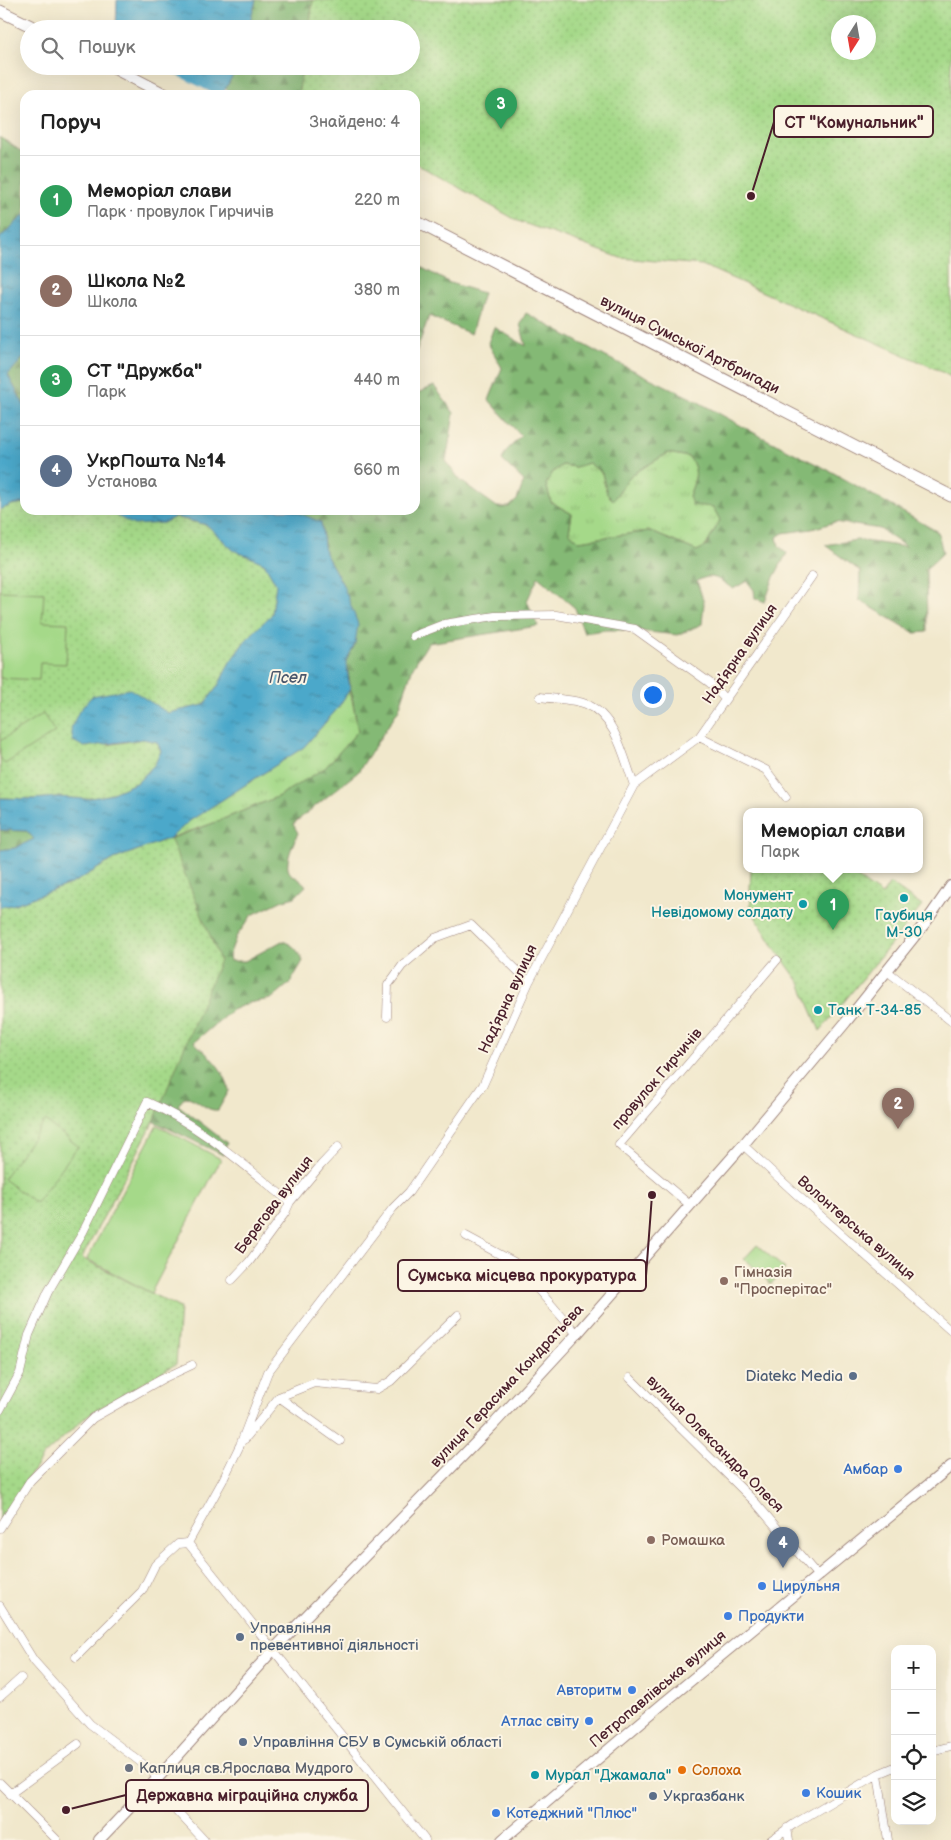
<!DOCTYPE html>
<html lang="uk">
<head>
<meta charset="utf-8">
<style>
	:root { --surface:#fff; --page:#f6f6f6; --text:#222; --muted:#767676; --line:#e0e0e0; --accent:#0b8043 }
	body { margin:0; font-family:"Balsamiq Sans",sans-serif; background:var(--page); color:var(--text) }
	.controls { position:absolute; right:15px; bottom:15px; display:grid; overflow:hidden; border-radius:10px; box-shadow:0 5px 20px #0002 }
	.controls button { width:45px; height:45px; display:grid; place-items:center; padding:0; border:0; border-bottom:1px solid var(--line); background:var(--surface); color:var(--text); font:25px sans-serif }
	.compass { position:absolute; left:831px; top:15px; width:45px; height:45px; border-radius:50%; background:var(--surface); box-shadow:0 5px 20px #0002; rotate:191deg }
	.you { position:absolute; left:652px; top:694px; width:18px; height:18px; margin:-12px; border:4px solid #fff; border-radius:50%; background:#1a73e8; box-shadow:0 0 0 8px #1a73e833 }
	.badge { display:grid; place-items:center; width:32px; height:32px; border-radius:50%; background:var(--accent); color:#fff; font-size:16px; font-weight:700 }
	.pin { position:absolute; translate:-50% -41px; filter:drop-shadow(0 1px 2px #0008) }
	.pin::after { content:''; position:absolute; top:26px; width:18px; height:15px; background:inherit; clip-path:polygon(0 0,100% 0,50% 100%) }
	.popup { position:absolute; left:743px; top:808px; width:180px; height:65px; box-sizing:border-box; display:grid; place-content:center; border-radius:10px; background:var(--surface); filter:drop-shadow(0 1px 4px #0005); font-size:16px; white-space:nowrap; color:var(--muted) }
	.popup b { font-size:19px; color:var(--text) }
	.popup::after { content:''; position:absolute; left:50%; top:100%; margin-left:-10px; border:10px solid transparent; border-top-color:var(--surface) }
	.list { margin:0; padding:0; list-style:none }
	h2 { display:flex; justify-content:space-between; align-items:center; height:65px; margin:0; padding:0 20px; font-size:21px }
	h2 small { font-size:16px; font-weight:400; color:var(--muted) }
	.list li { display:grid; grid-template-columns:32px 1fr auto; gap:15px; align-items:center; box-sizing:border-box; height:90px; padding:0 20px; border-top:1px solid var(--line) }
	.list b { display:block; font-size:19px; white-space:nowrap }
	.list p { margin:0; font-size:16px; white-space:nowrap; color:var(--muted) }
	.list em { font-size:16px; font-style:normal; color:var(--muted) }
	.icon { flex:none; width:28px; height:28px; fill:none; stroke:currentColor; stroke-width:2; stroke-linecap:round; stroke-linejoin:round }
	.map { position:relative; flex:none; width:951px; height:1840px; overflow:hidden }
	.search { position:absolute; background:var(--surface); box-shadow:0 5px 20px #0002; left:20px; top:20px; width:400px; height:55px; display:flex; align-items:center; gap:12px; box-sizing:border-box; padding:0 18px; border-radius:28px; color:var(--muted); font-size:19px }
	.panel { position:absolute; background:var(--surface); box-shadow:0 5px 20px #0002; left:20px; top:90px; width:400px; height:425px; border-radius:15px }
	.map>svg:first-child { display:block }
</style>
</head>
<body>
<div class="map">
<svg width="951" height="1840" viewBox="0 0 951 1840">
	<defs>
		<pattern id="grass-tufts" width="24" height="20" patternUnits="userSpaceOnUse" patternTransform="scale(1.25)"><rect width="24" height="20" fill="#a5d989"/><path d="M3 7l-1-3M5 7V3M7 7l1-3M15 17l-1-3M17 17v-4M19 17l1-3" fill="none" stroke="#90ba76"/></pattern>
		<pattern id="forest-firs" width="22" height="20" patternUnits="userSpaceOnUse" patternTransform="scale(1.25)"><rect width="22" height="20" fill="#84b975"/><path d="M5 1l3.5 6h-7zM16 11l3.5 6h-7z" fill="#6e9660"/></pattern>
		<pattern id="park-dots" width="8" height="8" patternUnits="userSpaceOnUse" patternTransform="scale(1.25)"><rect width="8" height="8" fill="#a5d989"/><path d="M2 2h.1M6 6h.1" fill="none" stroke="#90ba76" stroke-width="1.8" stroke-linecap="round"/></pattern>
		<pattern id="water-ripples" width="26" height="14" patternUnits="userSpaceOnUse" patternTransform="scale(1.25)"><rect width="26" height="14" fill="#4ba8ca"/><path d="M2 4q2-2 4 0t4 0M15 11q2-2 4 0t4 0" fill="none" stroke="#4088a4"/></pattern>
	</defs>
	<rect width="100%" height="100%" fill="#fcf5e5"/>
	<filter id="ink" filterUnits="userSpaceOnUse"><feTurbulence type="fractalNoise" baseFrequency=".02" numOctaves="2"/><feDisplacementMap in="SourceGraphic" scale="10" xChannelSelector="R" yChannelSelector="G"/><feConvolveMatrix kernelMatrix="1 2 1 2 8 2 1 2 1" color-interpolation-filters="sRGB"/></filter>
	<filter id="wash" filterUnits="userSpaceOnUse"><feTurbulence type="fractalNoise" baseFrequency=".0096" numOctaves="4" result="noise"/><feDisplacementMap in="SourceGraphic" scale="20" xChannelSelector="R" yChannelSelector="G"/><feGaussianBlur stdDeviation="1.12" result="paint"/><feColorMatrix in="noise" values="0 0 0 0 0 0 0 0 0 0 0 0 0 0 0 0 0 1.4 0 .05"/><feComposite in="paint" operator="in"/></filter>
	<g filter="url(#wash)">
		<rect width="100%" height="100%" fill="#f1e8cc"/>
		<!-- grass -->
		<path fill="url(#grass-tufts)" stroke="#787c5a" d="M668,453L689,457C700,472 695,480 689,496L713,507L720,520L706,546L697,551L649,531L579,541L569,532L572,514L551,502L546,484L553,472L562,465L575,467L589,463L602,473L607,494L613,500L631,475Z
			M350,689L358,731L325,769L277,797L211,824L170,838L191,820L304,747L337,709Z"/>
		<!-- forest -->
		<path fill="url(#forest-firs)" stroke="#676c50" fill-rule="evenodd" d="M256,0H313L309,29H248Z
			M238,66H303L298,95H235L225,88Z
			M0,137L25,154V214L0,238Z
			M415,264L450,283L483,293L471,334L429,316L415,355Z
			M526,313L606,357L691,398L758,435L832,472L938,532L943,553L926,569L927,632L915,633L859,600L860,571L825,545L857,540L906,547L880,529L835,522L812,529L783,533L777,537L779,546L787,553L773,579L765,602L755,598L754,590L747,581L733,589C720,580 713,572 697,581L704,603L702,624L678,635L629,630H605L584,633L575,608L538,577L527,601L538,626L428,643L413,667L399,709L358,772L293,824L298,833C294,842 282,866 291,874C296,878 302,880 306,886L295,897L283,900L252,915L236,937L229,956L230,961H245L282,941C295,945 297,950 303,961L290,983L271,999L248,1003L232,1010L194,1042C209,1056 226,1070 229,1091L218,1110C205,1112 198,1097 185,1097L178,1105L227,1143L223,1155L153,1121L92,1238L0,907L114,859L211,824L277,797L325,768L358,731L346,661L355,644L343,585L325,553L321,523L291,510H415V394L434,386L454,413L446,462L461,481L497,507H509L517,500L524,481L502,460L506,451L521,436L489,400L502,368L488,343L494,327L526,346L520,324ZM668,453L689,457C700,472 695,480 689,496L692,505L713,507L720,520L706,546L697,551L649,531L579,541L569,532L572,514L551,502L546,484L553,472L562,465L575,467L589,463L602,473L607,494L613,500L631,475Z
			M25,356V407L8,375Z
			M0,830L27,831L35,839L15,848L0,850Z"/>
		<!-- park -->
		<path fill="url(#park-dots)" stroke="#787c5a" fill-rule="evenodd" d="M313,0H951V377L936,369L702,265L621,258L518,221L415,163V95H298L303,66H411V29H309ZM868,22V52H838V22Z
			M25,503V510H105L163,523L175,517L207,525L233,550L264,563L276,584L272,614L245,641L230,662L218,686L204,705L168,713L158,708L108,745L143,739L157,742L161,751L155,764L138,782L108,795L85,799L57,797L33,799L0,798V510L11,505Z
			M170,838L220,960L154,1121L82,1258L180,1308L176,1364L88,1415L43,1456L0,1520V907L12,905L73,883L114,859Z
			M751,869H845L882,895L890,883L922,906L820,1031L800,983L776,950L751,910L750,889Z"/>
		<!-- pitch -->
		<path fill="#a5d989" stroke="#787c5a" d="M0,591L44,593L42,622L68,623L66,664L40,663L39,680L0,678Z
			M43,714L55,732L5,764L0,757V741Z
			M45,1121L78,1146L36,1203L3,1179Z
			M157,1125L221,1159L151,1293L87,1259Z
			M757,1245L785,1269L771,1284L744,1259Z"/>
		<!-- water -->
		<path fill="url(#water-ripples)" stroke="#4a647a" d="M117,0H256L248,29H116Z
			M111,66H238L222,95H107Z
			M25,214V356L8,375L25,407V503L11,505L0,510V238Z
			M105,510H291L321,522L325,553L343,585L358,624L355,644L346,661L350,689L337,709L304,747L191,820L170,838L114,859L73,883L12,905L0,907V850L15,848L34,839L27,831L0,830V798L33,799L57,797L85,799L108,795L138,782L155,764L161,751L157,742L143,739L84,747L73,741L71,728L79,711L92,696L130,689L168,713L204,705L218,686L230,662L245,641L272,614L276,584L264,563L233,550L207,525L175,517L163,523L134,525Z"/>
		<!-- pier -->
		<path fill="#f1e8cc" d="M108,66H159L216,95H113L105,91Z"/>
	</g>
	<g filter="url(#ink)">
		<g fill="none" stroke-linecap="round" stroke-linejoin="round">
			<!-- street casing -->
			<g stroke="#9e847c" stroke-width="9">
				<path id="street" d="M413,636L444,624L495,616L556,615L635,629L710,683L725,699
					M540,697C553,699 574,699 586,704C616,716 624,758 634,785
					M699,737L766,770L786,797
					M887,971L951,1021
					M387,1017L388,985L402,966L435,938L471,925L529,982
					M743,1145L795,1193L951,1331
					M690,1205L619,1145L777,960
					M466,1236L514,1262L577,1334
					M232,1280L249,1262L285,1213L290,1202L321,1165L338,1147
					M630,1378L755,1502L818,1576
					M279,1397L340,1441
					M0,1410L20,1373L29,1335L48,1292L83,1232L147,1102C199,1124 246,1167 290,1202
					M245,1439L279,1397L314,1383L377,1389L391,1381L458,1315
					M0,1528L30,1481L93,1418L162,1379L192,1365
					M188,1543L223,1480L240,1445L268,1372L393,1208L409,1192L483,1085L529,982L634,785L699,737L812,576
					M0,1606L34,1661L90,1724L151,1770L157,1779L159,1792L204,1840
					M76,1657L142,1591L155,1565L178,1544L188,1543L425,1840
					M0,1697L21,1678
					M932,1751L951,1746
					M878,1774L888,1840
					M0,1783L57,1840
					M10,1794L78,1744
					M787,1828L789,1840
					M771,1840L794,1824L878,1774L895,1767"/>
			</g>
			<!-- secondary casing -->
			<g stroke="#9e847c" stroke-width="12">
				<path id="secondary" d="M99,1840L157,1779L274,1649L492,1426L577,1334L743,1145L846,1022L926,922L951,886
					M502,1840L660,1706L951,1466"/>
			</g>
			<!-- primary casing -->
			<g stroke="#9e847c" stroke-width="13">
				<path id="primary" d="M0,11L37,29
					M110,66L166,95
					M415,221L951,496"/>
			</g>
			<!-- street -->
			<use href="#street" stroke="#fff" stroke-width="8"/>
			<!-- secondary -->
			<use href="#secondary" stroke="#fff" stroke-width="10"/>
			<!-- primary -->
			<use href="#primary" stroke="#fff" stroke-width="11"/>
		</g>
	</g>
	<!-- markers -->
	<g fill="#0f9aa8" stroke="#fcf5e5" stroke-width="2">
		<circle cx="904" cy="898" r="5"/>
		<circle cx="803" cy="904" r="5"/>
		<circle cx="818" cy="1010" r="5"/>
		<circle cx="535" cy="1775" r="5"/>
	</g>
	<g fill="#8d6e63" stroke="#fcf5e5" stroke-width="2">
		<circle cx="724" cy="1281" r="5"/>
		<circle cx="651" cy="1540" r="5"/>
	</g>
	<g fill="#5c6f8a" stroke="#fcf5e5" stroke-width="2">
		<circle cx="853" cy="1376" r="5"/>
		<circle cx="240" cy="1637" r="5"/>
		<circle cx="243" cy="1742" r="5"/>
		<circle cx="653" cy="1796" r="5"/>
	</g>
	<g fill="#3f7fe0" stroke="#fcf5e5" stroke-width="2">
		<circle cx="898" cy="1469" r="5"/>
		<circle cx="762" cy="1586" r="5"/>
		<circle cx="728" cy="1616" r="5"/>
		<circle cx="632" cy="1690" r="5"/>
		<circle cx="589" cy="1721" r="5"/>
		<circle cx="806" cy="1793" r="5"/>
		<circle cx="496" cy="1813" r="5"/>
	</g>
	<circle fill="#6b7280" stroke="#fcf5e5" stroke-width="2" cx="129" cy="1768" r="5"/>
	<circle fill="#e8710a" stroke="#fcf5e5" stroke-width="2" cx="682" cy="1770" r="5"/>
	<g text-anchor="middle" dominant-baseline="central" stroke-width="4" stroke-linejoin="round" paint-order="stroke">
		<!-- street labels -->
		<g font-size="15" fill="#4a1f2b" stroke="#fcf5e5">
			<text transform="translate(690 345) rotate(27)">вулиця Сумської Артбригади</text>
			<text transform="translate(740 654) rotate(-55)">Надʼярна вулиця</text>
			<text transform="translate(508 999) rotate(-65)">Надʼярна вулиця</text>
			<text transform="translate(657 1079) rotate(-49)">провулок Гирчичів</text>
			<text transform="translate(274 1205) rotate(-53)">Берегова вулиця</text>
			<text transform="translate(856 1228) rotate(41)">Волонтерська вулиця</text>
			<text transform="translate(507 1386) rotate(-47)">вулиця Герасима Кондратьєва</text>
			<text transform="translate(715 1444) rotate(45)">вулиця Олександра Олеся</text>
			<text transform="translate(658 1689) rotate(-40)">Петропавлівська вулиця</text>
		</g>
		<!-- culture labels -->
		<g font-size="15" fill="#0d838f" stroke="#fcf5e5" text-anchor="start">
			<text x="793" y="895" text-anchor="end">Монумент<tspan x="793" dy="17">Невідомому солдату</tspan></text>
			<text x="904" y="915" text-anchor="middle">Гаубиця<tspan x="904" dy="17">М-30</tspan></text>
			<text x="828" y="1010">Танк Т-34-85</text>
			<text x="545" y="1775">Мурал "Джамала"</text>
		</g>
		<!-- education labels -->
		<g font-size="15" fill="#785e54" stroke="#fcf5e5" text-anchor="start">
			<text x="734" y="1272">Гімназія<tspan x="734" dy="17">"Просперітас"</tspan></text>
			<text x="661" y="1540">Ромашка</text>
		</g>
		<!-- service labels -->
		<g font-size="15" fill="#4e5e75" stroke="#fcf5e5" text-anchor="start">
			<text x="843" y="1376" text-anchor="end">Diatekc Media</text>
			<text x="250" y="1628">Управління<tspan x="250" dy="17">превентивної діяльності</tspan></text>
			<text x="253" y="1742">Управління СБУ в Сумській області</text>
			<text x="663" y="1796">Укргазбанк</text>
		</g>
		<!-- shop labels -->
		<g font-size="15" fill="#366cbe" stroke="#fcf5e5" text-anchor="start">
			<text x="888" y="1469" text-anchor="end">Амбар</text>
			<text x="772" y="1586">Цирульня</text>
			<text x="738" y="1616">Продукти</text>
			<text x="622" y="1690" text-anchor="end">Авторитм</text>
			<text x="579" y="1721" text-anchor="end">Атлас світу</text>
			<text x="816" y="1793">Кошик</text>
			<text x="506" y="1813">Котеджний "Плюс"</text>
		</g>
		<!-- worship labels -->
		<g font-size="15" fill="#5b616d" stroke="#fcf5e5" text-anchor="start">
			<text x="139" y="1768">Каплиця св.Ярослава Мудрого</text>
		</g>
		<!-- food labels -->
		<g font-size="15" fill="#c56008" stroke="#fcf5e5" text-anchor="start">
			<text x="692" y="1770">Солоха</text>
		</g>
		<!-- water labels -->
		<g font-size="16" font-style="italic" fill="#4a566b" stroke="#fcf5e5">
			<text x="288" y="678">Псел</text>
		</g>
	</g>
	<!-- callouts -->
	<path fill="none" stroke="#4a1f2b" stroke-width="2" d="M751 196L774 122M652 1195L646 1276M66 1810L126 1795"/>
	<g fill="#4a1f2b" stroke="#fcf5e5" stroke-width="2">
		<circle cx="751" cy="196" r="5"/>
		<circle cx="652" cy="1195" r="5"/>
		<circle cx="66" cy="1810" r="5"/>
	</g>
	<g fill="#fcf5e5" stroke="#4a1f2b" stroke-width="2">
		<rect x="774" y="106" width="159" height="31" rx="5"/>
		<rect x="398" y="1260" width="248" height="31" rx="5"/>
		<rect x="126" y="1780" width="242" height="31" rx="5"/>
	</g>
	<g font-size="16" text-anchor="middle" font-weight="bold" fill="#4a1f2b">
		<text x="854" y="128">СТ "Комунальник"</text>
		<text x="522" y="1281">Сумська місцева прокуратура</text>
		<text x="247" y="1801">Державна міграційна служба</text>
	</g>
</svg>
<div class="controls">
<button>+</button>
<button>−</button>
<button><svg class="icon" aria-label="locate" viewBox="0 0 24 24"><circle cx="12" cy="12" r="6"/><path d="M12 2v4M12 18v4M2 12h4M18 12h4"/></svg></button>
<button><svg class="icon" aria-label="layers" viewBox="0 0 24 24"><path d="M12 4l9 5-9 5-9-5zM3 14l9 5 9-5"/></svg></button>
</div>
<svg class="compass" viewBox="-18 -18 36 36"><path d="M0-13l5 13h-10z" fill="#e53935"/><path d="M0 13l5-13h-10z" fill="#767676"/></svg>
<div class="you"></div>
<div class="pin badge" style="left:833px;top:930px;background:#2e9e5b">1</div>
<div class="popup"><b>Меморіал слави</b>Парк</div>
<div class="pin badge" style="left:898px;top:1129px;background:#8d6e63">2</div>
<div class="pin badge" style="left:501px;top:129px;background:#2e9e5b">3</div>
<div class="pin badge" style="left:783px;top:1568px;background:#5c6f8a">4</div>
<div class="search"><svg class="icon" aria-label="search" viewBox="0 0 24 24"><circle cx="10" cy="10" r="6"/><path d="M15 15l6 6"/></svg>Пошук</div>
<section class="panel">
<h2>Поруч<small>Знайдено: 4</small></h2>
<ul class="list">
<li><span class="badge" style="background:#2e9e5b">1</span><div><b>Меморіал слави</b><p>Парк · провулок Гирчичів</p></div><em>220 m</em></li>
<li><span class="badge" style="background:#8d6e63">2</span><div><b>Школа №2</b><p>Школа</p></div><em>380 m</em></li>
<li><span class="badge" style="background:#2e9e5b">3</span><div><b>СТ &quot;Дружба&quot;</b><p>Парк</p></div><em>440 m</em></li>
<li><span class="badge" style="background:#5c6f8a">4</span><div><b>УкрПошта №14</b><p>Установа</p></div><em>660 m</em></li>
</ul>
</section>
</div>
</body>
</html>
